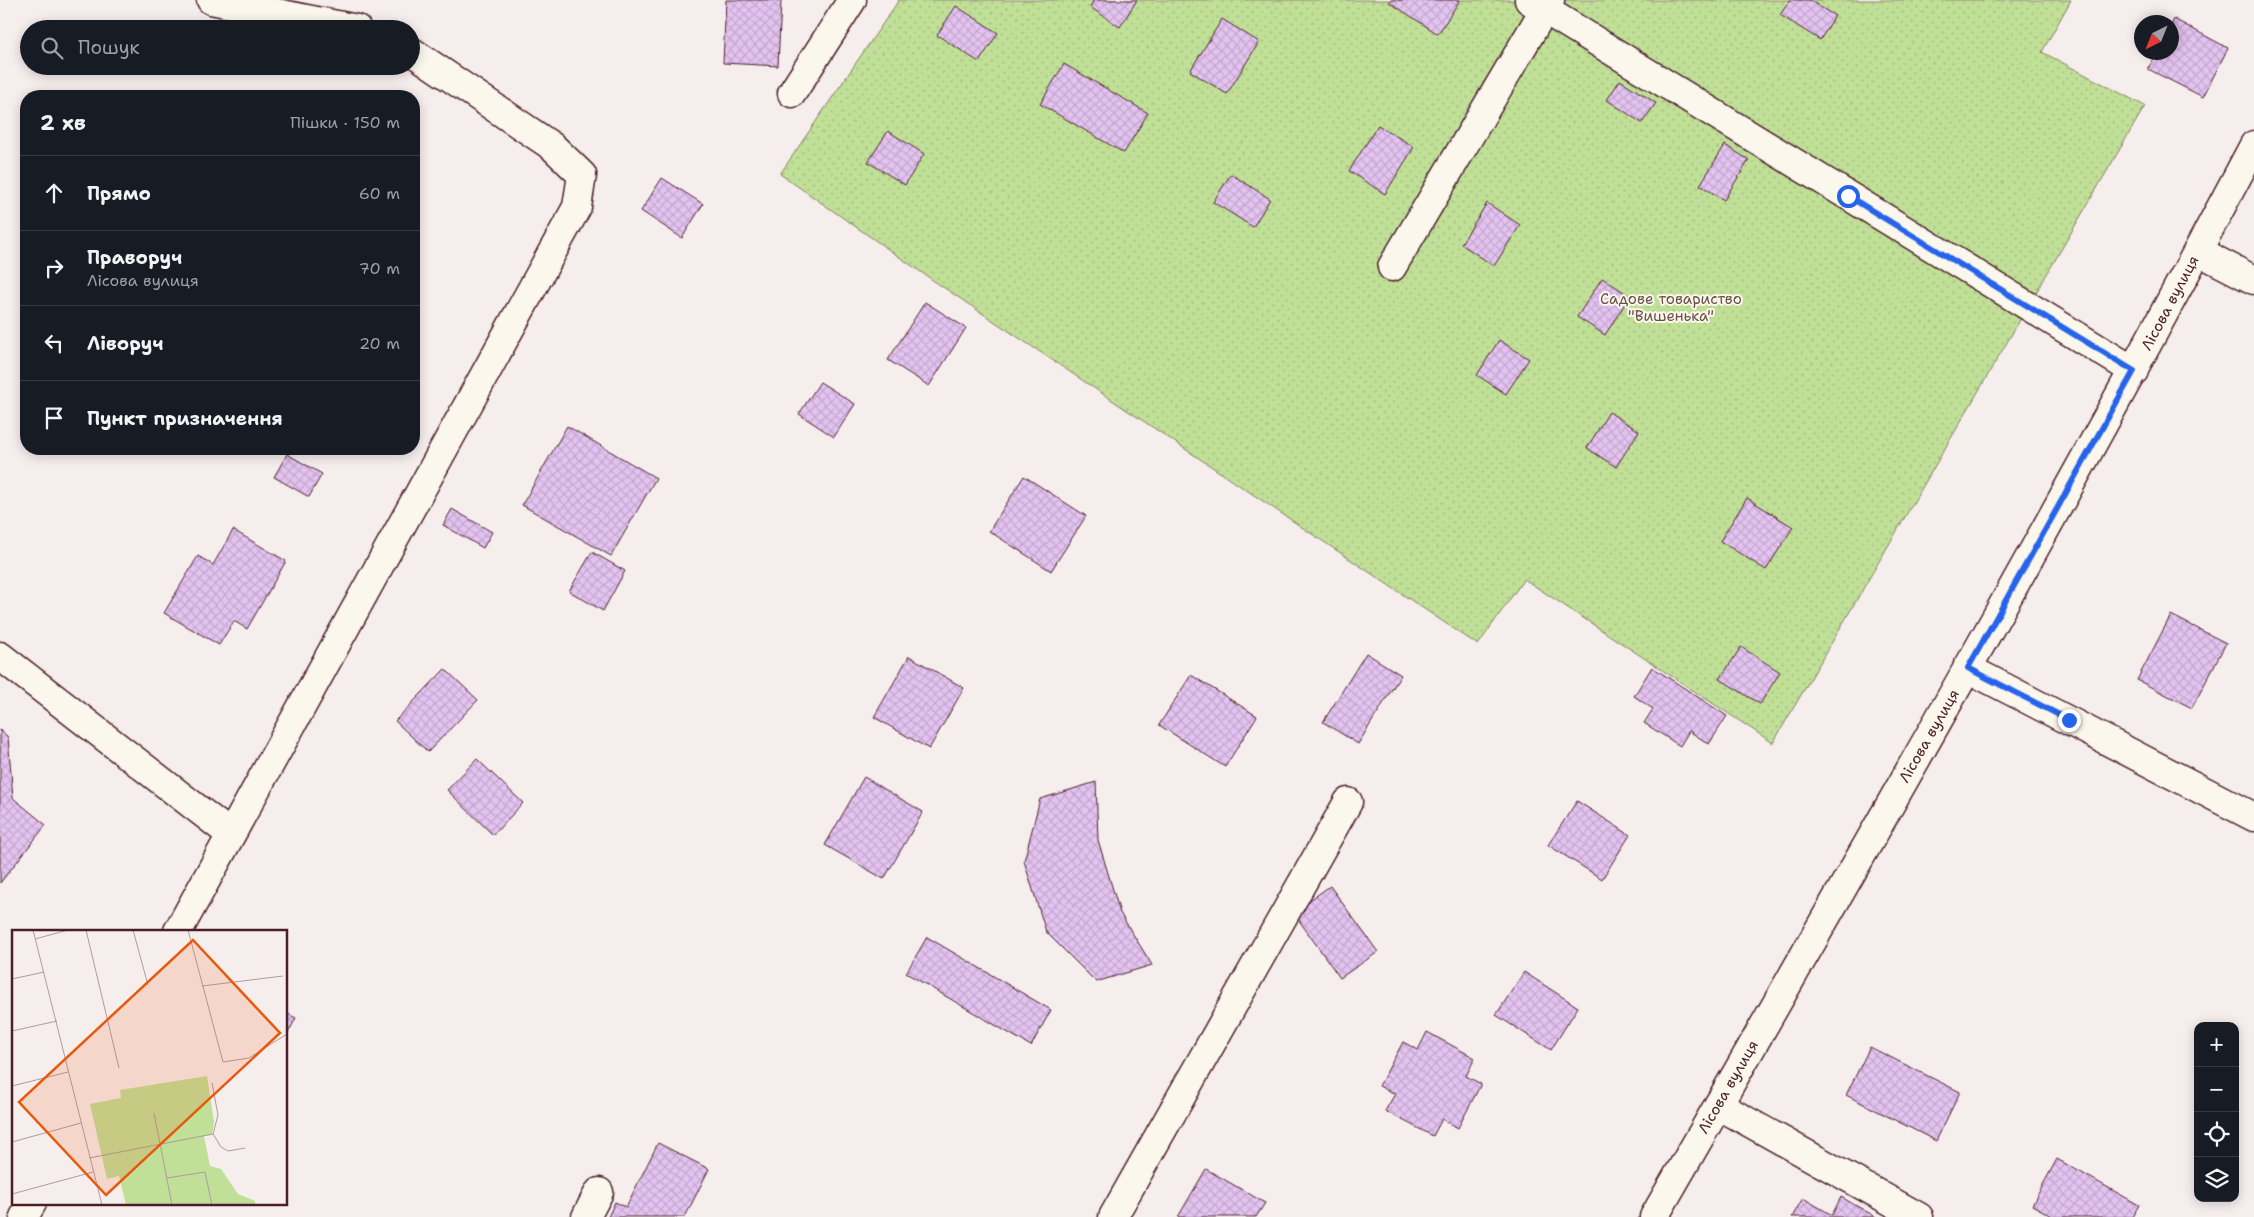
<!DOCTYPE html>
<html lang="uk">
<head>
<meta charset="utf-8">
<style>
	:root { --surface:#171b24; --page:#20242c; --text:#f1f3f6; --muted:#9ea1a6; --line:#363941 }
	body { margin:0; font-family:"Shantell Sans",sans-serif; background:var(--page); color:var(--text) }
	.controls { position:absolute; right:15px; bottom:15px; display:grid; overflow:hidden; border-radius:10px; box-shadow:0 2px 12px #0003 }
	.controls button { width:45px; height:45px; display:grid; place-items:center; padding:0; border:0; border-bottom:1px solid var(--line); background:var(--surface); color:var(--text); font:25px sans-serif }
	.compass { position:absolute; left:2134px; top:15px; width:45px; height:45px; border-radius:50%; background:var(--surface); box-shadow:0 2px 12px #0003; rotate:223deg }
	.stop { position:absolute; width:15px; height:15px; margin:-11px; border:4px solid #2563eb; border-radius:50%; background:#fff }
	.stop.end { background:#2563eb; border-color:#fff; box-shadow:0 1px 5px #0008 }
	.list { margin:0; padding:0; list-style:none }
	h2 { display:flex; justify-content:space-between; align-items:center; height:65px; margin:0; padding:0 20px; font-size:21px }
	h2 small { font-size:16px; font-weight:400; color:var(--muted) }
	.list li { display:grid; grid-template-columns:32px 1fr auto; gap:15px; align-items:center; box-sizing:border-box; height:75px; padding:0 20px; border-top:1px solid var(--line) }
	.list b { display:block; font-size:19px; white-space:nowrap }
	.list p { margin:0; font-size:16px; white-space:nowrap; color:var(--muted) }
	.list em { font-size:16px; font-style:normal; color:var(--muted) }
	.icon { flex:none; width:28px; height:28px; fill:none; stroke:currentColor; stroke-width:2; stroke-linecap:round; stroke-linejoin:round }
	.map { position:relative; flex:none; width:2254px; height:1217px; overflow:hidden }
	.search { position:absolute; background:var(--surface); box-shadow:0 2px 12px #0003; left:20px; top:20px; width:400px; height:55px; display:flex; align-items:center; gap:12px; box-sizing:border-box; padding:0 18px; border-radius:28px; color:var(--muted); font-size:19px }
	.panel { position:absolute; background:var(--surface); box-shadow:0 2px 12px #0003; left:20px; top:90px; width:400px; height:365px; border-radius:20px }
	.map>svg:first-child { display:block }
</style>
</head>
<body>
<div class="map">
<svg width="2254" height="1217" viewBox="0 0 2254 1217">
	<defs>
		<pattern id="garden-dots" width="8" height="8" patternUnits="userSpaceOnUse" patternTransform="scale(1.25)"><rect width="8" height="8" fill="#c0df97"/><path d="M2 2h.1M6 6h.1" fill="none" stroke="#a6bf82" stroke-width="1.8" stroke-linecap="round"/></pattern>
		<pattern id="building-cross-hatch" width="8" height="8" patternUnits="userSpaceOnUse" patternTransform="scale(1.25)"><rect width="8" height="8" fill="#e3c3f0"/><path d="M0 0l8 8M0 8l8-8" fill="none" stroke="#c4a7ce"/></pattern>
	</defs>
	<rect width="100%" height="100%" fill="#f6eded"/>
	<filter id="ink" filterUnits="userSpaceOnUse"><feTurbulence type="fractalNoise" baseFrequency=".02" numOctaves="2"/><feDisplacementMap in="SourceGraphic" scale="10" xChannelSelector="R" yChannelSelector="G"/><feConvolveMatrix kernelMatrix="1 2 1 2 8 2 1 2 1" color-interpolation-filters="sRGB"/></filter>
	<g filter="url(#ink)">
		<!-- garden -->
		<path fill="url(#garden-dots)" stroke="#857f61" d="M899,0H2071L2042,52L2145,106L1773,743L1524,579L1478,645L931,279L780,174Z"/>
		<!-- building -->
		<path fill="url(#building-cross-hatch)" stroke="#4a1f2b" d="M726,0H781L778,66L723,63Z
			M1094,0H1137L1120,27L1090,7Z
			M1390,0H1460L1438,34L1389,2Z
			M1790,0H1809L1835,16L1820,40L1780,15Z
			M956,6L998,33L979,62L937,35Z
			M1222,19L1259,42L1227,94L1190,71Z
			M2174,19L2228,48L2203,97L2148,69L2157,52H2172V24Z
			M1064,64L1148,113L1124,153L1040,104Z
			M1620,80L1656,103L1642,123L1607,100Z
			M1378,125L1414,147L1385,194L1349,171Z
			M888,131L924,154L905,185L868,162Z
			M1725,145L1749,160L1724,200L1700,185Z
			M1231,174L1270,199L1253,227L1213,202Z
			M662,178L703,204L682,238L641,211Z
			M1487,203L1520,225L1494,266L1461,244Z
			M1602,278L1630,296L1605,335L1577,317Z
			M925,302L966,328L929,386L888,360Z
			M1499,340L1529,359L1506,394L1477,375Z
			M820,382L855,404L834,437L799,414Z
			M1609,412L1639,431L1616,467L1587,448Z
			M567,426L656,478L611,556L522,505Z
			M287,454L322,474L309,497L274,477Z
			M1024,476L1086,516L1051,571L989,531Z
			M1747,498L1793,527L1766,570L1720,541Z
			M452,509L492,532L483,548L443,525Z
			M233,530L286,561L247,629L234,621L219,645L164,613L198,556L213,565Z
			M592,552L625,571L603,611L569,591Z
			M2171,615L2226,643L2192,708L2137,680Z
			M1741,647L1780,672L1760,704L1720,679Z
			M1366,653L1401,675L1358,744L1323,722Z
			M909,656L964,688L929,749L874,717Z
			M1652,667L1727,716L1709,744L1689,731L1680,746L1644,723L1653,709L1634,696Z
			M445,669L478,700L428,752L395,721Z
			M1191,675L1257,716L1225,767L1159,725Z
			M0,730L8,737L13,798L46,825L0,883Z
			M477,759L523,803L493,835L447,790Z
			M864,777L923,812L884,879L825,845Z
			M1096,782L1098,840L1120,913L1152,965L1096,982L1046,932L1024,861L1040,799Z
			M1577,801L1630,835L1602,879L1548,845Z
			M1330,886L1378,952L1340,978L1293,912Z
			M927,937L1051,1010L1031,1046L906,973Z
			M1524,972L1578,1007L1551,1050L1496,1015Z
			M286,1013L296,1018L286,1037Z
			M1427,1032L1475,1058L1466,1076L1481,1084L1458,1128L1442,1119L1433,1136L1385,1111L1395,1094L1379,1086L1403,1042L1418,1050Z
			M1870,1047L1960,1092L1936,1141L1846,1095Z
			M658,1143L709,1169L685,1217H608L615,1202L626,1207Z
			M2057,1159L2139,1205L2132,1217H2054L2032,1205Z
			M1206,1169L1265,1203L1256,1217H1178Z
			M1841,1197L1876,1217H1792L1803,1198L1832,1215Z"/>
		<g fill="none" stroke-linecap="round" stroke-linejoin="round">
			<!-- street casing -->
			<g stroke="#4a1f2b" stroke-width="31">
				<path id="street" d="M211,0L357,29
					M1529,0L2134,371
					M792,93L852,0
					M2198,251L2254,280
					M1392,267L1550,0
					M0,656L230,834
					M1967,668L2254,817
					M178,931L577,207L582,175L553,147L411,51
					M1718,1105L1919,1217
					M24,1217L32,1203
					M586,1217L599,1192
					M1113,1217L1348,802
					M1654,1217C1858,862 2063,507 2254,145"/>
			</g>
			<!-- street -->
			<use href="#street" stroke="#fbf7ec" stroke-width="28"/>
		</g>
	</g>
	<g fill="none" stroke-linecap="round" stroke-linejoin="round" filter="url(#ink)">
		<!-- route -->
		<path stroke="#2563eb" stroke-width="6" d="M1848,196L2134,371L1968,668L2069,720"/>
	</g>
	<g text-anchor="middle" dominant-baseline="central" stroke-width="4" stroke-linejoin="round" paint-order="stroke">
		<!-- park labels -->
		<g font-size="15" fill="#684f46" stroke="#fbf7ec">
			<text x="1671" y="299">Садове товариство<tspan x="1671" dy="17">"Вишенька"</tspan></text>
		</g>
		<!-- street labels -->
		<g font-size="15" fill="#4a1f2b" stroke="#fbf7ec">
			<text transform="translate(2170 303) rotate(-62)">Лісова вулиця</text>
			<text transform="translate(1929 736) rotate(-60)">Лісова вулиця</text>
			<text transform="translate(1728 1087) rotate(-60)">Лісова вулиця</text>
		</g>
	</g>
	<!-- overview -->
	<g transform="translate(12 930)">
		<rect width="275" height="275" fill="#f6eded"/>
		<path d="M195,146L202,192L200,205L192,206L198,236L209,239L226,264L243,271V275H114L107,246L95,249L78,174L109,168L108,160Z" fill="#c0df97"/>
		<path fill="none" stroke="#b19b9f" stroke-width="1" d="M21,0L90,275M74,0L107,138M121,0L136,55M176,0L211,132L237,128L275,104M23,9L56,0M0,49L32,42M190,56L271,46M0,101L45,91M200,153L206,185L201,204M0,156L56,142M142,183L160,275M0,212L69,193M77,228L201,204L209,217L216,221L233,218M155,248L193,242L200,275M0,264L81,242"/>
		<path fill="#e8590c" fill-opacity="0.15" stroke="#e8590c" stroke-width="2.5" d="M181,10L268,103L94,265L7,172Z"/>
		<rect width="275" height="275" fill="none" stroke="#4a1f2b" stroke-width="2.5"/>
	</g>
</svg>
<div class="controls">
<button>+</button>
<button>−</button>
<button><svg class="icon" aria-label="locate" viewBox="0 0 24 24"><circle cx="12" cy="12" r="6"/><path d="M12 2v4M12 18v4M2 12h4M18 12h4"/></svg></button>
<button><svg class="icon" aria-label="layers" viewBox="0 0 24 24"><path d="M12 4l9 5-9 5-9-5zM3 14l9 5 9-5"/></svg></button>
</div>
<svg class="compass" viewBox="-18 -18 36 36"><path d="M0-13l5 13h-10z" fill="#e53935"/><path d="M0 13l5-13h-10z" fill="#9ea1a6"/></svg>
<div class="stop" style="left:1848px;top:196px"></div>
<div class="stop end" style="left:2069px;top:720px"></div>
<div class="search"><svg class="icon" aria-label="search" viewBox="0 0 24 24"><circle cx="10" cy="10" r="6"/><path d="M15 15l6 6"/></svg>Пошук</div>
<section class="panel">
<h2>2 хв<small>Пішки · 150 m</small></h2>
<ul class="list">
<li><svg class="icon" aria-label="ahead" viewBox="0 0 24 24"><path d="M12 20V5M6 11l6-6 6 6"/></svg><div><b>Прямо</b></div><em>60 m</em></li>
<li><svg class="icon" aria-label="right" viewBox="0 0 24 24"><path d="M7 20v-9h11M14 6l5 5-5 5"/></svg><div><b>Праворуч</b><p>Лісова вулиця</p></div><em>70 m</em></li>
<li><svg class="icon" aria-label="left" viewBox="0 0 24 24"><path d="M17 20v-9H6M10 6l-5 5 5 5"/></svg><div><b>Ліворуч</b></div><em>20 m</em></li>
<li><svg class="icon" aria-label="arrive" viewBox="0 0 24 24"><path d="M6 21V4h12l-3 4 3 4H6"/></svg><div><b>Пункт призначення</b></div></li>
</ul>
</section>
</div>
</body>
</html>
